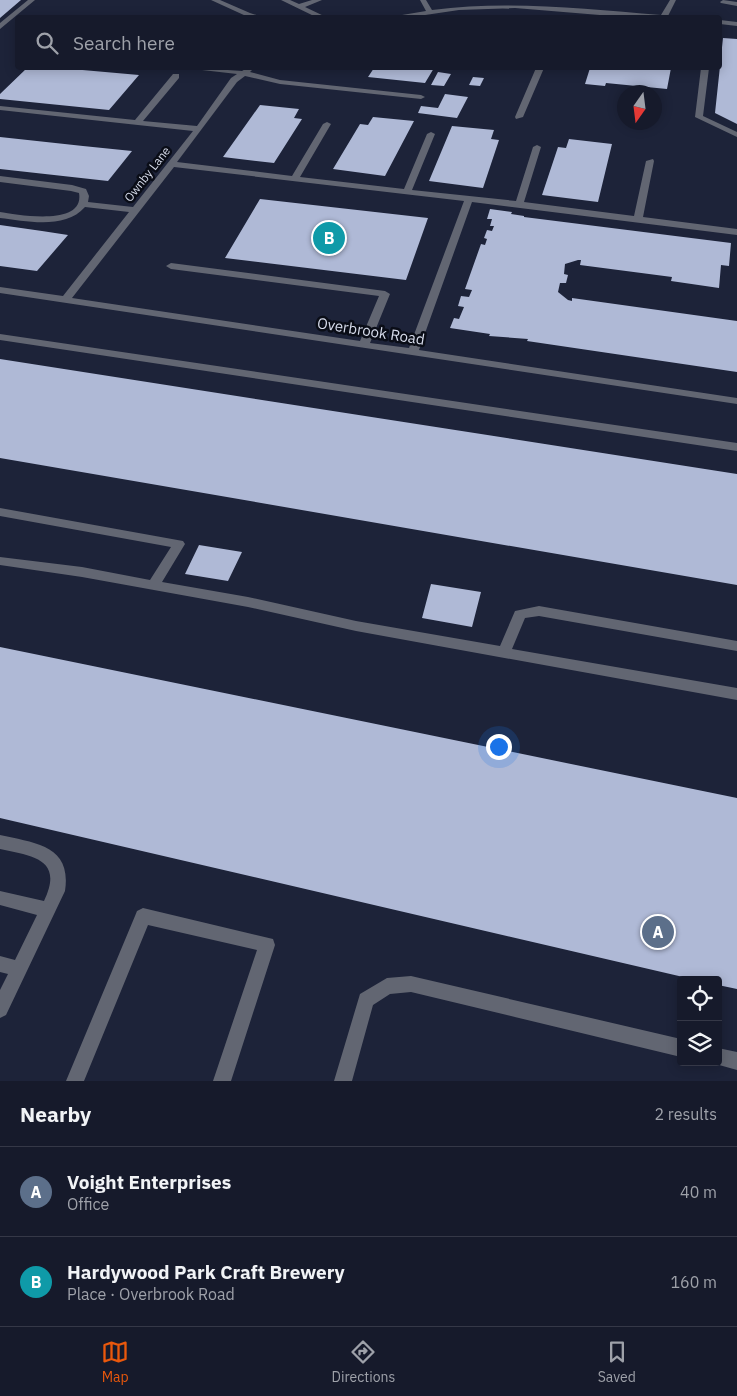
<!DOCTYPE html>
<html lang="en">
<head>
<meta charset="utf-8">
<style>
	:root { --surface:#161a2b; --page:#1f2333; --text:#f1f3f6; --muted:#9ea1a9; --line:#353847; --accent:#ea580c }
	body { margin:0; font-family:"IBM Plex Sans",sans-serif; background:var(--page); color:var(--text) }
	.controls { position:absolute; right:15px; bottom:15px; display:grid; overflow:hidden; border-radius:5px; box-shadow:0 2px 12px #0003 }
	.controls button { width:45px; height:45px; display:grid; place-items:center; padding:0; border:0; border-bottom:1px solid var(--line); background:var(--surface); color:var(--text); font:25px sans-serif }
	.compass { position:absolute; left:617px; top:85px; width:45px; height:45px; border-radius:50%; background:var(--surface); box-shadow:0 2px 12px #0003; rotate:194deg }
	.you { position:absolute; left:498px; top:746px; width:18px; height:18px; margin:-12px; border:4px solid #fff; border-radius:50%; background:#1a73e8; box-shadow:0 0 0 8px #1a73e833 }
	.badge { display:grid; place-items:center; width:32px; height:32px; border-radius:50%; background:var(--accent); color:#fff; font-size:16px; font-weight:700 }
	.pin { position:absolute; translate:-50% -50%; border:2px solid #fff; box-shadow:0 1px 5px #0006 }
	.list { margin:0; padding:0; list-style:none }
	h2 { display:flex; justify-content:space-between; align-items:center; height:65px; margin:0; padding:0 20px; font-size:21px }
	h2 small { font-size:16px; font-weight:400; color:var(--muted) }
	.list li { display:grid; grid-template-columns:32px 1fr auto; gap:15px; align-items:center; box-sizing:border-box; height:90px; padding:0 20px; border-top:1px solid var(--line) }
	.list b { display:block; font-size:19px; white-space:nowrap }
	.list p { margin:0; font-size:16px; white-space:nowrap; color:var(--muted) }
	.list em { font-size:16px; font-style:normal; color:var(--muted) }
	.icon { flex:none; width:28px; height:28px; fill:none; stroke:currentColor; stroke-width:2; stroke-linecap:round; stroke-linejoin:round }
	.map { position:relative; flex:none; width:737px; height:1081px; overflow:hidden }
	.search { position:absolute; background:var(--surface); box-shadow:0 2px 12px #0003; left:15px; right:15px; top:15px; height:55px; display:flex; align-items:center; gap:12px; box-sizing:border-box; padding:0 18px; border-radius:5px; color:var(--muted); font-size:19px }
	.sheet { height:245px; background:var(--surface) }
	nav { display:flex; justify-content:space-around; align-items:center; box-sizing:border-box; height:70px; border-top:1px solid var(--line); background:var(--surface); font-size:14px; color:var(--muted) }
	nav a { display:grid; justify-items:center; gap:2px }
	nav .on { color:var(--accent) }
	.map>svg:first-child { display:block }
</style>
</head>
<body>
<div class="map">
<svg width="737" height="1081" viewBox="0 0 737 1081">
	<rect width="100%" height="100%" fill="#1d2339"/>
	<!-- building -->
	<path fill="#afb9d6" d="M0,0H21L0,18Z
		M723,38L737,39V124L715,113Z
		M27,68H60L139,75L109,110L0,99V94Z
		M374,68H434L425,83L368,77Z
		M590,68H671L667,89L606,83L605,86L585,84Z
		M438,72L451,74L444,86L431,85Z
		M473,77L484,78L480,86L469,85Z
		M445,94L468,97L457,118L418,113L421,106L438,108Z
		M260,105L299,109L294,118L302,119L274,163L223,157Z
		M373,117L414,121L385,176L333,169L360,124L368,125Z
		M452,126L494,130L491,139L499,140L483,188L429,181Z
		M0,137L83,146L132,151L108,181L0,169Z
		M569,139L612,144L598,202L542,195L558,147L566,148Z
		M260,199L428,218L406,280L225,258Z
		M490,209L512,212L511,214L524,216V217L731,243L729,266L721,265L719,288L671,281L672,277L580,265L581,260H578L565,264L564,274L568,275L566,283H560L558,292L568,300L572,301V298L737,321V372L527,341L528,339L489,336L490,334L450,328L454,318L459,319L464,307L458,306L461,296L469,297L472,290L465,289L481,244L485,245L487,239L484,238L487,230L492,231L494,226H490L492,219H487Z
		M0,225L42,231L68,235L37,271L0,266Z
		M0,359L737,474V585L0,458Z
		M199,545L242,552L228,581L185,574Z
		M431,584L481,592L472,627L422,618Z
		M0,647L737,798V989L718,985V980H696L0,818Z"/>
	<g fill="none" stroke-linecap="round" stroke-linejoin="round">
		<!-- minor -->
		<path fill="#626672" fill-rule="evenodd" d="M28,0H35L0,29V23Z
			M211,0H220L250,13L266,18L246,16Z
			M281,0H290L299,4L312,0H322L305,7L326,17L318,18Z
			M420,0H426L432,10C508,0 585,9 661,15L670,0H676L668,16L672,18H636L515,8L459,10L405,18H384L426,11Z
			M723,0L737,2V6L721,3L720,2Z
			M720,20L737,22V26L720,24Z
			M199,68L242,71L247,68H254L250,72L280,80L421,95L425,97L421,99L280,84L245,76L237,82L177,162L292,176L323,124L327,122L331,124L300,177L404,189L427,134L431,132L435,134L412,190L516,201L533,147L537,145L541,147L524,202L634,216L646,161L653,159L654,161L643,217L737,229V235L472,202L419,350L737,398V404L0,293V287L63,296L129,212L85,207C65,230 26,221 0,218V212C18,215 85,227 79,193L71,191L0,182V176L72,185L86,189L89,196L88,202L133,207L193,131L0,110V106L135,120L173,74H179V78L143,121L197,126L231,78L237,74L202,70ZM174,167L464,201L409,348L370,343L390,294L385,291L171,263L166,266L171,269L379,296L360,341L72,298Z
			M536,68H544L523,117L516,119L515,117Z
			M701,68H709L703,116L737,132V137L695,117Z
			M0,334L737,443V451L0,340Z
			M0,508L183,541L185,544L162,582L248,597L356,621L500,646L515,611L539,606L737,641V651L539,616L525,618L512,649L737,688V700L356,631L248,607L82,577L0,565V557L82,567L150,580L171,547L0,516Z
			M0,835C35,843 72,845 65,891L6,1015L0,1018V990L8,974L0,972V956L15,960L37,915L0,905V891L44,901C64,859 33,856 0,849Z
			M143,908L273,939L275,945L231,1081H213L257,950L148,925L84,1081H66L135,916L137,911Z
			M411,976L681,1039V1057L411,992L390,994L373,1005L352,1081H334L360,994L387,978Z
			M718,1048L737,1052V1070L712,1063L718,1062Z"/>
	</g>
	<g text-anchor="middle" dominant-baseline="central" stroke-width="5" stroke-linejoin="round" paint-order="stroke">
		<!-- far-street labels -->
		<g font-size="12" fill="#d6dbea" stroke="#0a0d17">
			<text transform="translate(147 174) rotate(-52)">Ownby Lane</text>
		</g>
		<!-- street labels -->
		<g font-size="15" fill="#d6dbea" stroke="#0a0d17">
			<text transform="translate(371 331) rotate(9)">Overbrook Road</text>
		</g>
	</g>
</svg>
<div class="controls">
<button><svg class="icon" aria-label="locate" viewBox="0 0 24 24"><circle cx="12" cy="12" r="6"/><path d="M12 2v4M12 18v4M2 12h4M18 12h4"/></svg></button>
<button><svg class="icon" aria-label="layers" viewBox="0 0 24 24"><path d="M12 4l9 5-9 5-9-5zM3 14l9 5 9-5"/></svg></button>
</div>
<svg class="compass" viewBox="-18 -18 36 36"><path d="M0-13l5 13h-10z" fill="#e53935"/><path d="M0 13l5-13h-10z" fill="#9ea1a9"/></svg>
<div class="you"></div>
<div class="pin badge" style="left:658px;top:932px;background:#5c6f8a">A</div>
<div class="pin badge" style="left:329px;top:238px;background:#0f9aa8">B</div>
<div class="search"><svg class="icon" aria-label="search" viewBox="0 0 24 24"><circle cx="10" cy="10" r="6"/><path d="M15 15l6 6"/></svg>Search here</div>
</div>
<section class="sheet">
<h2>Nearby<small>2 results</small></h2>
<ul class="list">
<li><span class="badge" style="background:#5c6f8a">A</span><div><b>Voight Enterprises</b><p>Office</p></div><em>40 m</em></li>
<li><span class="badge" style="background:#0f9aa8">B</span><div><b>Hardywood Park Craft Brewery</b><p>Place · Overbrook Road</p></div><em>160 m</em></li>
</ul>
</section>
<nav>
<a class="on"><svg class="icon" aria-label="map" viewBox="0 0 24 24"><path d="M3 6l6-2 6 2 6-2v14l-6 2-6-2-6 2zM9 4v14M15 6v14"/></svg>Map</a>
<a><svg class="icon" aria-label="directions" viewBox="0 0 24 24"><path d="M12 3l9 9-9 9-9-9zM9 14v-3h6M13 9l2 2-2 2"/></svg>Directions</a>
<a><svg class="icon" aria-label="saved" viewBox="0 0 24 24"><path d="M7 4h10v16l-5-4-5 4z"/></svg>Saved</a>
</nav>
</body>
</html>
